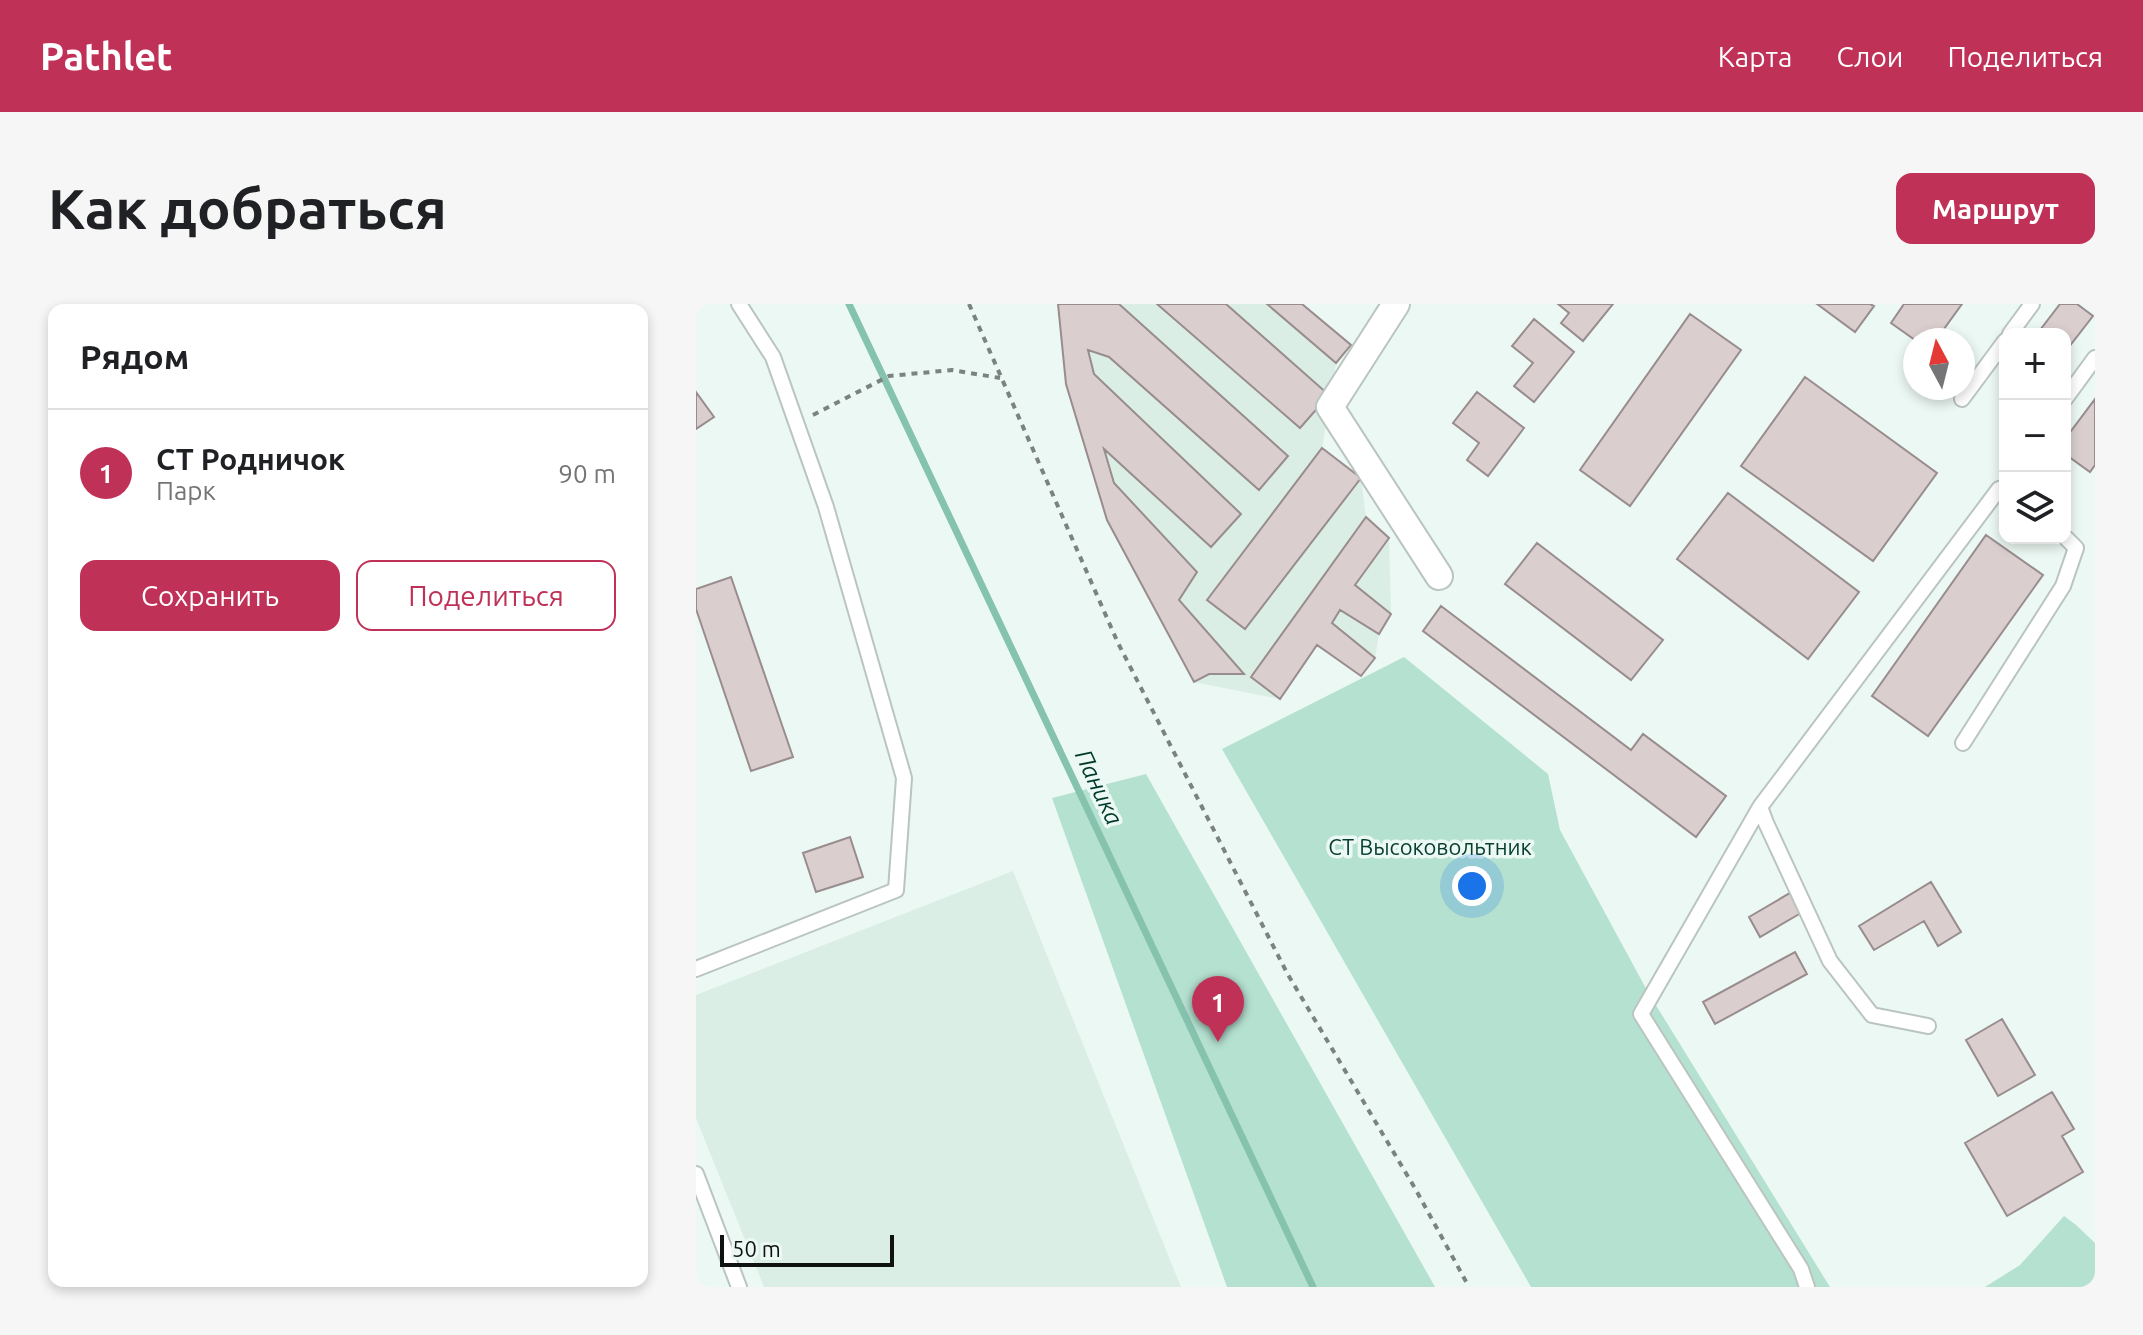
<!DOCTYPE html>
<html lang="ru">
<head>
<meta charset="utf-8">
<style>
	:root { --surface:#fff; --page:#f6f6f6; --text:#202124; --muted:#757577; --line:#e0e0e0; --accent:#c03158 }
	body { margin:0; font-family:Ubuntu,sans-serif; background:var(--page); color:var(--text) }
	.controls { position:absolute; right:24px; top:24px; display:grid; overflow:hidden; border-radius:16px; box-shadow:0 4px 12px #0003 }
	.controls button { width:72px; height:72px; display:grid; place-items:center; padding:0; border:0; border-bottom:2px solid var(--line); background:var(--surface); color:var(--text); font:40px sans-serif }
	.compass { position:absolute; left:1207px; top:24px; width:72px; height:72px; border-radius:50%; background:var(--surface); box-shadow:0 4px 12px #0003; rotate:353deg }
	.scale { position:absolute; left:24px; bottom:20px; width:174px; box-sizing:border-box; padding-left:8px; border:4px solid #0e1211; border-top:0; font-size:22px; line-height:28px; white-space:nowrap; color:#0e1211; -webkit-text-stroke:6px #ecf8f3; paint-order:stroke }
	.you { position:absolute; left:776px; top:582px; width:28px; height:28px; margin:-20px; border:6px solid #fff; border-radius:50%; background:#1a73e8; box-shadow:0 0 0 12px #1a73e833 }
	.badge { display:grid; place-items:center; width:52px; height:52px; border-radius:50%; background:var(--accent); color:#fff; font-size:26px; font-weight:700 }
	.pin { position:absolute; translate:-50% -66px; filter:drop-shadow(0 2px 4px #0008) }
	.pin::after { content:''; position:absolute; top:42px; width:28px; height:24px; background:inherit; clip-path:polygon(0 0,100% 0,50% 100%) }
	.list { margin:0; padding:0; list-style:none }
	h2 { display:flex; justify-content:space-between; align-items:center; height:104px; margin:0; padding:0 32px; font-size:34px }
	h2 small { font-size:26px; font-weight:400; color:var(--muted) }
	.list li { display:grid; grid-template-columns:52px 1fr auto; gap:24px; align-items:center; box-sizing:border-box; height:128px; padding:0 32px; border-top:2px solid var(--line) }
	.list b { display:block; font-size:30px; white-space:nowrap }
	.list p { margin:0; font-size:26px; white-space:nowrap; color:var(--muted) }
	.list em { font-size:26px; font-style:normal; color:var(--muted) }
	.actions { display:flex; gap:16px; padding:24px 32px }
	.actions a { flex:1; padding:18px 0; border:2px solid var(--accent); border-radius:16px; text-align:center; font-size:28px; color:var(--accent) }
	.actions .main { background:var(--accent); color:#fff }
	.icon { flex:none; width:44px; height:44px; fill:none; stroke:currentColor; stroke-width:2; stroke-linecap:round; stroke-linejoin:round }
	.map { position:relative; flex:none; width:1399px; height:983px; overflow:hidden; border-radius:16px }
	header { display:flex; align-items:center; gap:48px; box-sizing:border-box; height:112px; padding:0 40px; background:var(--accent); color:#fff }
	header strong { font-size:38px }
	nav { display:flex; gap:44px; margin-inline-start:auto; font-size:28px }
	.intro { display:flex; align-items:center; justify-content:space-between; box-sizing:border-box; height:192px; padding:0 48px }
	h1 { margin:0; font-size:56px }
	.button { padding:20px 36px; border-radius:16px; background:var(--accent); color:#fff; font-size:28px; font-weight:700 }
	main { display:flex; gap:48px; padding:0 48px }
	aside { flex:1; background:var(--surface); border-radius:16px; box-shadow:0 4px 12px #0003 }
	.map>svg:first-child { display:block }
</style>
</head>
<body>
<header>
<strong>Pathlet</strong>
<nav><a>Карта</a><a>Слои</a><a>Поделиться</a></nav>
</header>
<div class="intro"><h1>Как добраться</h1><a class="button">Маршрут</a></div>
<main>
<aside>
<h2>Рядом<small></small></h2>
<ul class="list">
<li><span class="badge">1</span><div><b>СТ Родничок</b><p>Парк</p></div><em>90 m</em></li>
</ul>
<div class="actions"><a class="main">Сохранить</a><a>Поделиться</a></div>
</aside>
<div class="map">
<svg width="1399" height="983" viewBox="0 0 1399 983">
	<rect width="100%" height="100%" fill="#ecf8f3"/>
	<!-- built -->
	<path fill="#daeee6" d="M362,0H606L655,41L640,59L626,144L665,174L670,213L693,234L695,310L683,330L679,354L665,372L621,342L584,395L498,378L411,216L370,80Z
		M317,567L485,983H68L0,814V691Z"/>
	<!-- green -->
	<path fill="#b5e1d1" d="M708,353L852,470L864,526L953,690L1134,983H835L526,445Z
		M450,470L739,983H531L356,494Z
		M1368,912L1380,921L1399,939V983H1289L1324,961Z"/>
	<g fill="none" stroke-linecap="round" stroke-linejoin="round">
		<!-- stream -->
		<path stroke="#86c3ae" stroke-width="7" d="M153,0L617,983"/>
	</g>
	<!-- building -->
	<path fill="#dacecf" stroke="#988c8e" stroke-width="2" d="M362,0H423L592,152L563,186L413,53L392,46L398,70L545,210L515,243L408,145L418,179L501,268L483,296L548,370H513L498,378L411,216L370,80Z
		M461,0H530L633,91L604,124Z
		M571,0H606L655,41L640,59Z
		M862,0H917L887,37L865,19L873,9Z
		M1121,0H1174L1178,2L1159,28Z
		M1208,0H1266L1240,36H1219L1195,19Z
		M1364,0H1381L1397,12L1369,48V30H1341Z
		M994,10L1045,46L934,202L884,166Z
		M838,15L878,48L838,98L818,82L837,59L816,42Z
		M1109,73L1241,169L1177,257L1045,162Z
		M0,88L18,113L0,125Z
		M781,88L828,124L792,172L771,156L783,139L757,119Z
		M1399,95V161L1394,168L1369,150V135Z
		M626,144L665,174L549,325L511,296Z
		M1032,189L1163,288L1112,355L981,255Z
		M670,213L693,234L659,281L695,310L683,330L644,306L636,319L679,354L665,372L621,341L584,395L555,373Z
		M1290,231L1347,271L1232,432L1176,392Z
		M841,239L967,336L935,376L809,280Z
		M35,273L97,453L55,467L0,305V285Z
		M745,302L935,446L947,430L1030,492L1000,533L727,327Z
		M154,533L167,573L120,588L107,549Z
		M1235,578L1265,628L1242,642L1228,617L1178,646L1163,622Z
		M1094,589L1105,609L1064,633L1053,613Z
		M1099,648L1111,670L1019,720L1007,698Z
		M1306,715L1339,771L1302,792L1270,736Z
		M1356,788L1378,825L1366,832L1387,868L1311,912L1269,839Z"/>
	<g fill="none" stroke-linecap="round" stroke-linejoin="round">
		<!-- lane casing -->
		<g stroke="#bac5c1" stroke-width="18">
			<path id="lane" d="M1314,30L1336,0
				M1266,95L1309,37
				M1369,95L1399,54
				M1267,439L1367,282L1380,244L1369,233
				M1064,503L945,710L1105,965L1111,983
				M0,665L200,586L208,474L130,203L77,53L43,0
				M1232,722L1176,711L1134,657L1070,519L1064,503L1303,185
				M0,870L43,983"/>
		</g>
		<!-- street casing -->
		<g stroke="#bac5c1" stroke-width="30">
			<path id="street" d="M700,0L634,103L743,272"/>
		</g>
		<!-- path -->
		<path stroke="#7b8380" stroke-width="4" stroke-dasharray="6 6" stroke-linecap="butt" d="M273,0L422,339L591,669L720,886L773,983
			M117,111L193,72L256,66L304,74"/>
		<!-- lane -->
		<use href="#lane" stroke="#fff" stroke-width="14"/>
		<!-- street -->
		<use href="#street" stroke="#fff" stroke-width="26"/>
	</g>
	<g text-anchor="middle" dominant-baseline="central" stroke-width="7" stroke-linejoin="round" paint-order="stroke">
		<!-- park labels -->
		<g font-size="22" fill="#073e30" stroke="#ecf8f3">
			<text x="734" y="542">СТ Высоковольтник</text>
		</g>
		<!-- water labels -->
		<g font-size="24" font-style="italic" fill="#00392b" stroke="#ecf8f3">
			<text transform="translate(403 483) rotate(65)">Паника</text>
		</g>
	</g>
</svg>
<div class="controls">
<button>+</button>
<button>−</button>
<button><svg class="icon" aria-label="layers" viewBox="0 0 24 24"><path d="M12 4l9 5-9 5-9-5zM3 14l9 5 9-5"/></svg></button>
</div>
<svg class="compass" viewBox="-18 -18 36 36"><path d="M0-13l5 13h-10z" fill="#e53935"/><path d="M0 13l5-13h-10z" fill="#757577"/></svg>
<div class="scale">50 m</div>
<div class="you"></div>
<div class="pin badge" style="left:522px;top:738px">1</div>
</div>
</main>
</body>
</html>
